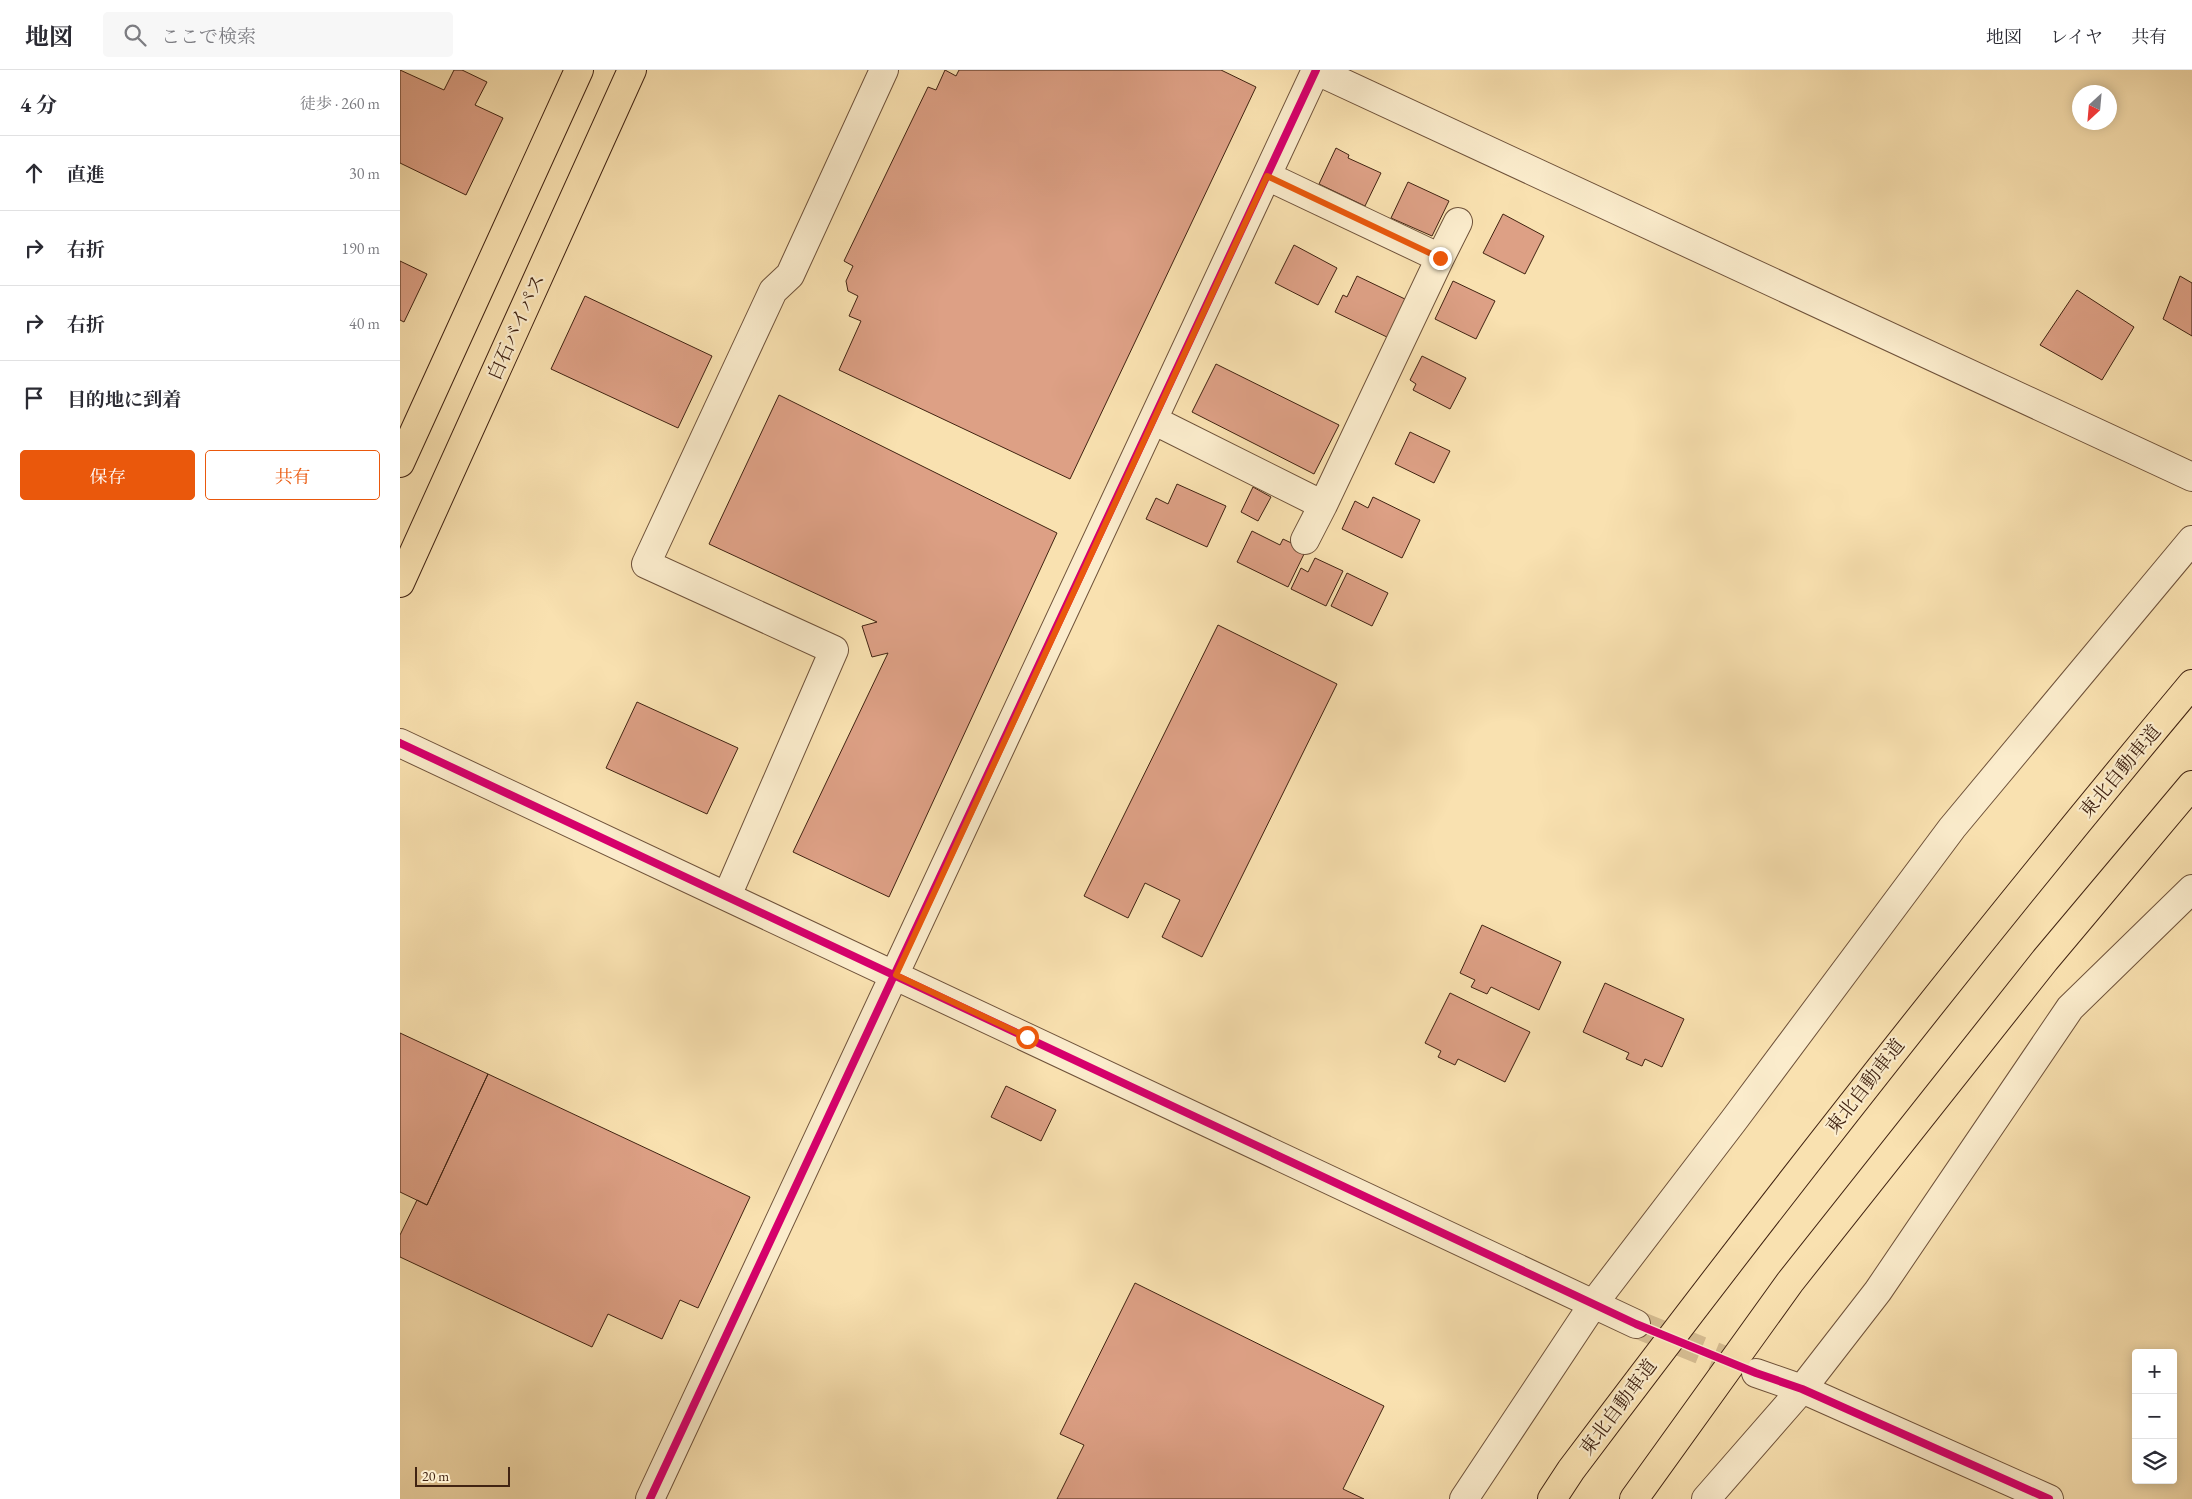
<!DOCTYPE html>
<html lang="ja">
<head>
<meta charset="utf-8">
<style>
	:root { --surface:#fff; --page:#f7f7f7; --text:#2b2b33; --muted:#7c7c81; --line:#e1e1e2; --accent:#ea580c }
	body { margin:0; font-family:"EB Garamond","Noto Serif JP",serif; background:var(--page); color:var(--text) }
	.controls { position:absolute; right:15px; bottom:15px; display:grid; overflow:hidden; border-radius:5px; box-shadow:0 2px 12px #0003 }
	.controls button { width:45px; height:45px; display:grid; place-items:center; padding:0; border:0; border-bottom:1px solid var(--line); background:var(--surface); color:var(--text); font:25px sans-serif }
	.compass { position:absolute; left:1672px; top:15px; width:45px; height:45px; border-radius:50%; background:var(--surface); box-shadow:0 2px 12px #0003; rotate:206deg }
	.scale { position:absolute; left:15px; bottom:12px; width:95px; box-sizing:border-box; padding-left:5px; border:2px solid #412312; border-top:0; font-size:14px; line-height:18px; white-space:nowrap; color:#412312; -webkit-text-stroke:4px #fbeccc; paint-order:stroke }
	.stop { position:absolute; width:15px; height:15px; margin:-11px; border:4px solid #ea580c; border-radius:50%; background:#fff }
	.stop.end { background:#ea580c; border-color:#fff; box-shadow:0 1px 5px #0008 }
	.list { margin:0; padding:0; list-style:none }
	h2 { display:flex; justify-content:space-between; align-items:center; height:65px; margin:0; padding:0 20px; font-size:21px }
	h2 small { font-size:16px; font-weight:400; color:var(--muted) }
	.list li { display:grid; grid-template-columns:32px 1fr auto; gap:15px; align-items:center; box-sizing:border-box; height:75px; padding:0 20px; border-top:1px solid var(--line) }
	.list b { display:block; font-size:19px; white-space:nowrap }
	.list em { font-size:16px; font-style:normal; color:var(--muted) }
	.actions { display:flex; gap:10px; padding:15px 20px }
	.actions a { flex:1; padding:11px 0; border:1px solid var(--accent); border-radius:5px; text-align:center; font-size:18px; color:var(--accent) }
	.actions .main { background:var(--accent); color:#fff }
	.icon { flex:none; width:28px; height:28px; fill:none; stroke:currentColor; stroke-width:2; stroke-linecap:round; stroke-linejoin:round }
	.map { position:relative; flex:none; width:1792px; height:1429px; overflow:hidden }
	header { display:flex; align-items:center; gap:30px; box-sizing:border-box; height:70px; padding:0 25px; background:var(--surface); border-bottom:1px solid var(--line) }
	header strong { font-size:24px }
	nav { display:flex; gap:28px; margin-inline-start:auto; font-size:18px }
	.search { width:350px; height:45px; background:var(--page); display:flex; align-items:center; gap:12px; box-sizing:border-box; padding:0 18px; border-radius:5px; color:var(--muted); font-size:19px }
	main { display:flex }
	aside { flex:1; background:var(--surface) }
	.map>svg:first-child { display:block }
</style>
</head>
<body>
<header>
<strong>地図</strong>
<div class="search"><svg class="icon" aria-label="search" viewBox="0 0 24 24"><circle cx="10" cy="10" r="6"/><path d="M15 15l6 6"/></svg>ここで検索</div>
<nav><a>地図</a><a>レイヤ</a><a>共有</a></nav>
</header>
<main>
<aside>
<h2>4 分<small>徒歩 · 260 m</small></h2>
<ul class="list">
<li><svg class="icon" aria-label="ahead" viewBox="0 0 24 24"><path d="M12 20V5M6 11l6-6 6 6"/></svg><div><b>直進</b></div><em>30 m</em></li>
<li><svg class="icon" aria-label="right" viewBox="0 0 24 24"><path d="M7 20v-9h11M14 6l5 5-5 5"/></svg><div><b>右折</b></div><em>190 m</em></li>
<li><svg class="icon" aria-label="right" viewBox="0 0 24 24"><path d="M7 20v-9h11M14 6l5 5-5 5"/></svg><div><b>右折</b></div><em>40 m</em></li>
<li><svg class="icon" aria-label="arrive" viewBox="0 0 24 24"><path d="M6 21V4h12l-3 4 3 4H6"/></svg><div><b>目的地に到着</b></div></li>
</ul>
<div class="actions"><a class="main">保存</a><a>共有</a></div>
</aside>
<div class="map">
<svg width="1792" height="1429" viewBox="0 0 1792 1429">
	<rect width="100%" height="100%" fill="#f9e1b0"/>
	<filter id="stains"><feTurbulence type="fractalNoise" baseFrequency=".004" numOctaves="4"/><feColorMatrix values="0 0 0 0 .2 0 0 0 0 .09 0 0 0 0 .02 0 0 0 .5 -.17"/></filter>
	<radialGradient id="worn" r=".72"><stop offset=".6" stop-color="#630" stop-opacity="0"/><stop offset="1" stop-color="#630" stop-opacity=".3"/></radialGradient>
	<!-- building -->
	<path fill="#dda085" stroke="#412312" d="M0,0L44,20L54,0H62L87,12L75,35L103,48L66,125L0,93Z
		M545,0L556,6L559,0H821L856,17L670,409L439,300L461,251L449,246L458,226L448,221L446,211L453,196L444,191L528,17L536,20Z
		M936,78L949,85L948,88L981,103L965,136L919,114Z
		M1008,112L1049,131L1032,166L991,148Z
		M1103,144L1144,166L1125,204L1083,183Z
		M894,175L937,198L918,235L875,213Z
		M0,191L27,204L4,252L0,250Z
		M957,206L1007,230L989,268L935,242L943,225L947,227Z
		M1780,206L1792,213V266L1763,249Z
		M1053,211L1095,231L1076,269L1035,249Z
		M1677,220L1734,257L1702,310L1640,275Z
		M185,226L312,286L278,358L151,299Z
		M1022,286L1066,308L1050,339L1013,320L1016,314L1010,310Z
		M816,294L939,355L914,404L792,342Z
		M379,325L657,463L489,827L393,782L488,583L472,587L462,556L477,552L309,474Z
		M1010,362L1050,381L1034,413L995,394Z
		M777,414L826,436L807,477L746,449L756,428L768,434Z
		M853,417L871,427L858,451L841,442Z
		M973,427L1020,450L1002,488L942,459L955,431L968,438Z
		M852,461L880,475L883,469L906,480L888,517L837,492Z
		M915,488L943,501L926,536L891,519L901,498L908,502Z
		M947,503L988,523L972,556L931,536Z
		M818,555L937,614L802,887L762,867L780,830L745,813L728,848L684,826Z
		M237,632L338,678L307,744L206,698Z
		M1082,855L1161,892L1139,940L1091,917L1087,924L1071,917L1075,910L1060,903Z
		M1205,913L1284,949L1262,997L1245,989L1242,996L1226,989L1229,983L1183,962Z
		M1050,923L1130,962L1105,1012L1058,989L1055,995L1038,987L1041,981L1025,973Z
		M0,963L88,1004L27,1135L0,1122Z
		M88,1004L350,1127L298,1238L280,1230L262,1269L208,1244L192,1277L0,1187V1165L17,1130L27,1135Z
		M606,1016L656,1040L641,1071L591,1047Z
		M735,1213L984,1336L943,1419L964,1429H657L684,1375L660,1364Z"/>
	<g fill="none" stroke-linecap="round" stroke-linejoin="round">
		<!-- minor-tunnel -->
		<path stroke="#d4bb90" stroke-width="28" stroke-dasharray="28 14" stroke-linecap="butt" d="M1236,1254L1354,1302"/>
		<!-- minor casing -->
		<g stroke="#6f523a" stroke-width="30">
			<path id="minor" d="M915,0L1792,407
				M1040,188L1058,152
				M753,350L923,435L1040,188L867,106
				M905,470L923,435
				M0,673L1236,1254
				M327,826L434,580L246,494L373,221L390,205L484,0
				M1356,1303L1402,1319L1649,1429
				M250,1429L916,0
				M1064,1429L1194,1233L1334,1050L1552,758L1792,470
				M1306,1429L1402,1319L1478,1221L1670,938L1792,819"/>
		</g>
		<!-- highway casing -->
		<g stroke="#412312" stroke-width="30">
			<path id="highway" d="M0,393L179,0
				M0,513L232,0
				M1152,1429L1171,1400C1372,1133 1578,870 1792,614
				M1234,1429L1390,1212L1645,890L1792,715"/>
		</g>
		<!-- minor -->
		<use href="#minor" stroke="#fbeccc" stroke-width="28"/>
		<!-- highway -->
		<use href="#highway" stroke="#f9e1b0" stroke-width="28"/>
		<!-- cycleway casing -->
		<g stroke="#fbeccc" stroke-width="11">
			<path id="cycleway" d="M0,673L1236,1254L1356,1303L1402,1319L1649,1429
				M250,1429L916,0"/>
		</g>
		<!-- cycleway -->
		<use href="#cycleway" stroke="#d6006c" stroke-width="8"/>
	</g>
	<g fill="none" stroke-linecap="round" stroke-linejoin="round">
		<!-- route -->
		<path stroke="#ea580c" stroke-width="6" d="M627,967L496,905L867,106L1040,188"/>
	</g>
	<g text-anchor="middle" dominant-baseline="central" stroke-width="4.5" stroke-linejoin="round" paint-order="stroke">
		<!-- street labels -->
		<g font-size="19" fill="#412312" stroke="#fbeccc">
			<text transform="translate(116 257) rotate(-66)">白石バイパス</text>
			<text transform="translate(1720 701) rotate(-50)">東北自動車道</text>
			<text transform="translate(1465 1016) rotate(-52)">東北自動車道</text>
			<text transform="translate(1218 1337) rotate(-53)">東北自動車道</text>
		</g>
	</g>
	<rect width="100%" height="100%" filter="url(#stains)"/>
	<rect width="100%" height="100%" fill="url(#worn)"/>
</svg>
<div class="controls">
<button>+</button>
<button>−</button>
<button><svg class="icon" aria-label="layers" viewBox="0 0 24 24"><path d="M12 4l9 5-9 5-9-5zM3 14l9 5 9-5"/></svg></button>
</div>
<svg class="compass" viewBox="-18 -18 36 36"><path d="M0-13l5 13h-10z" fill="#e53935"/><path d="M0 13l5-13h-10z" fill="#7c7c81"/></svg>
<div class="scale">20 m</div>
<div class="stop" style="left:627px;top:967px"></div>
<div class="stop end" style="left:1040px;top:188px"></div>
</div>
</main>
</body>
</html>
